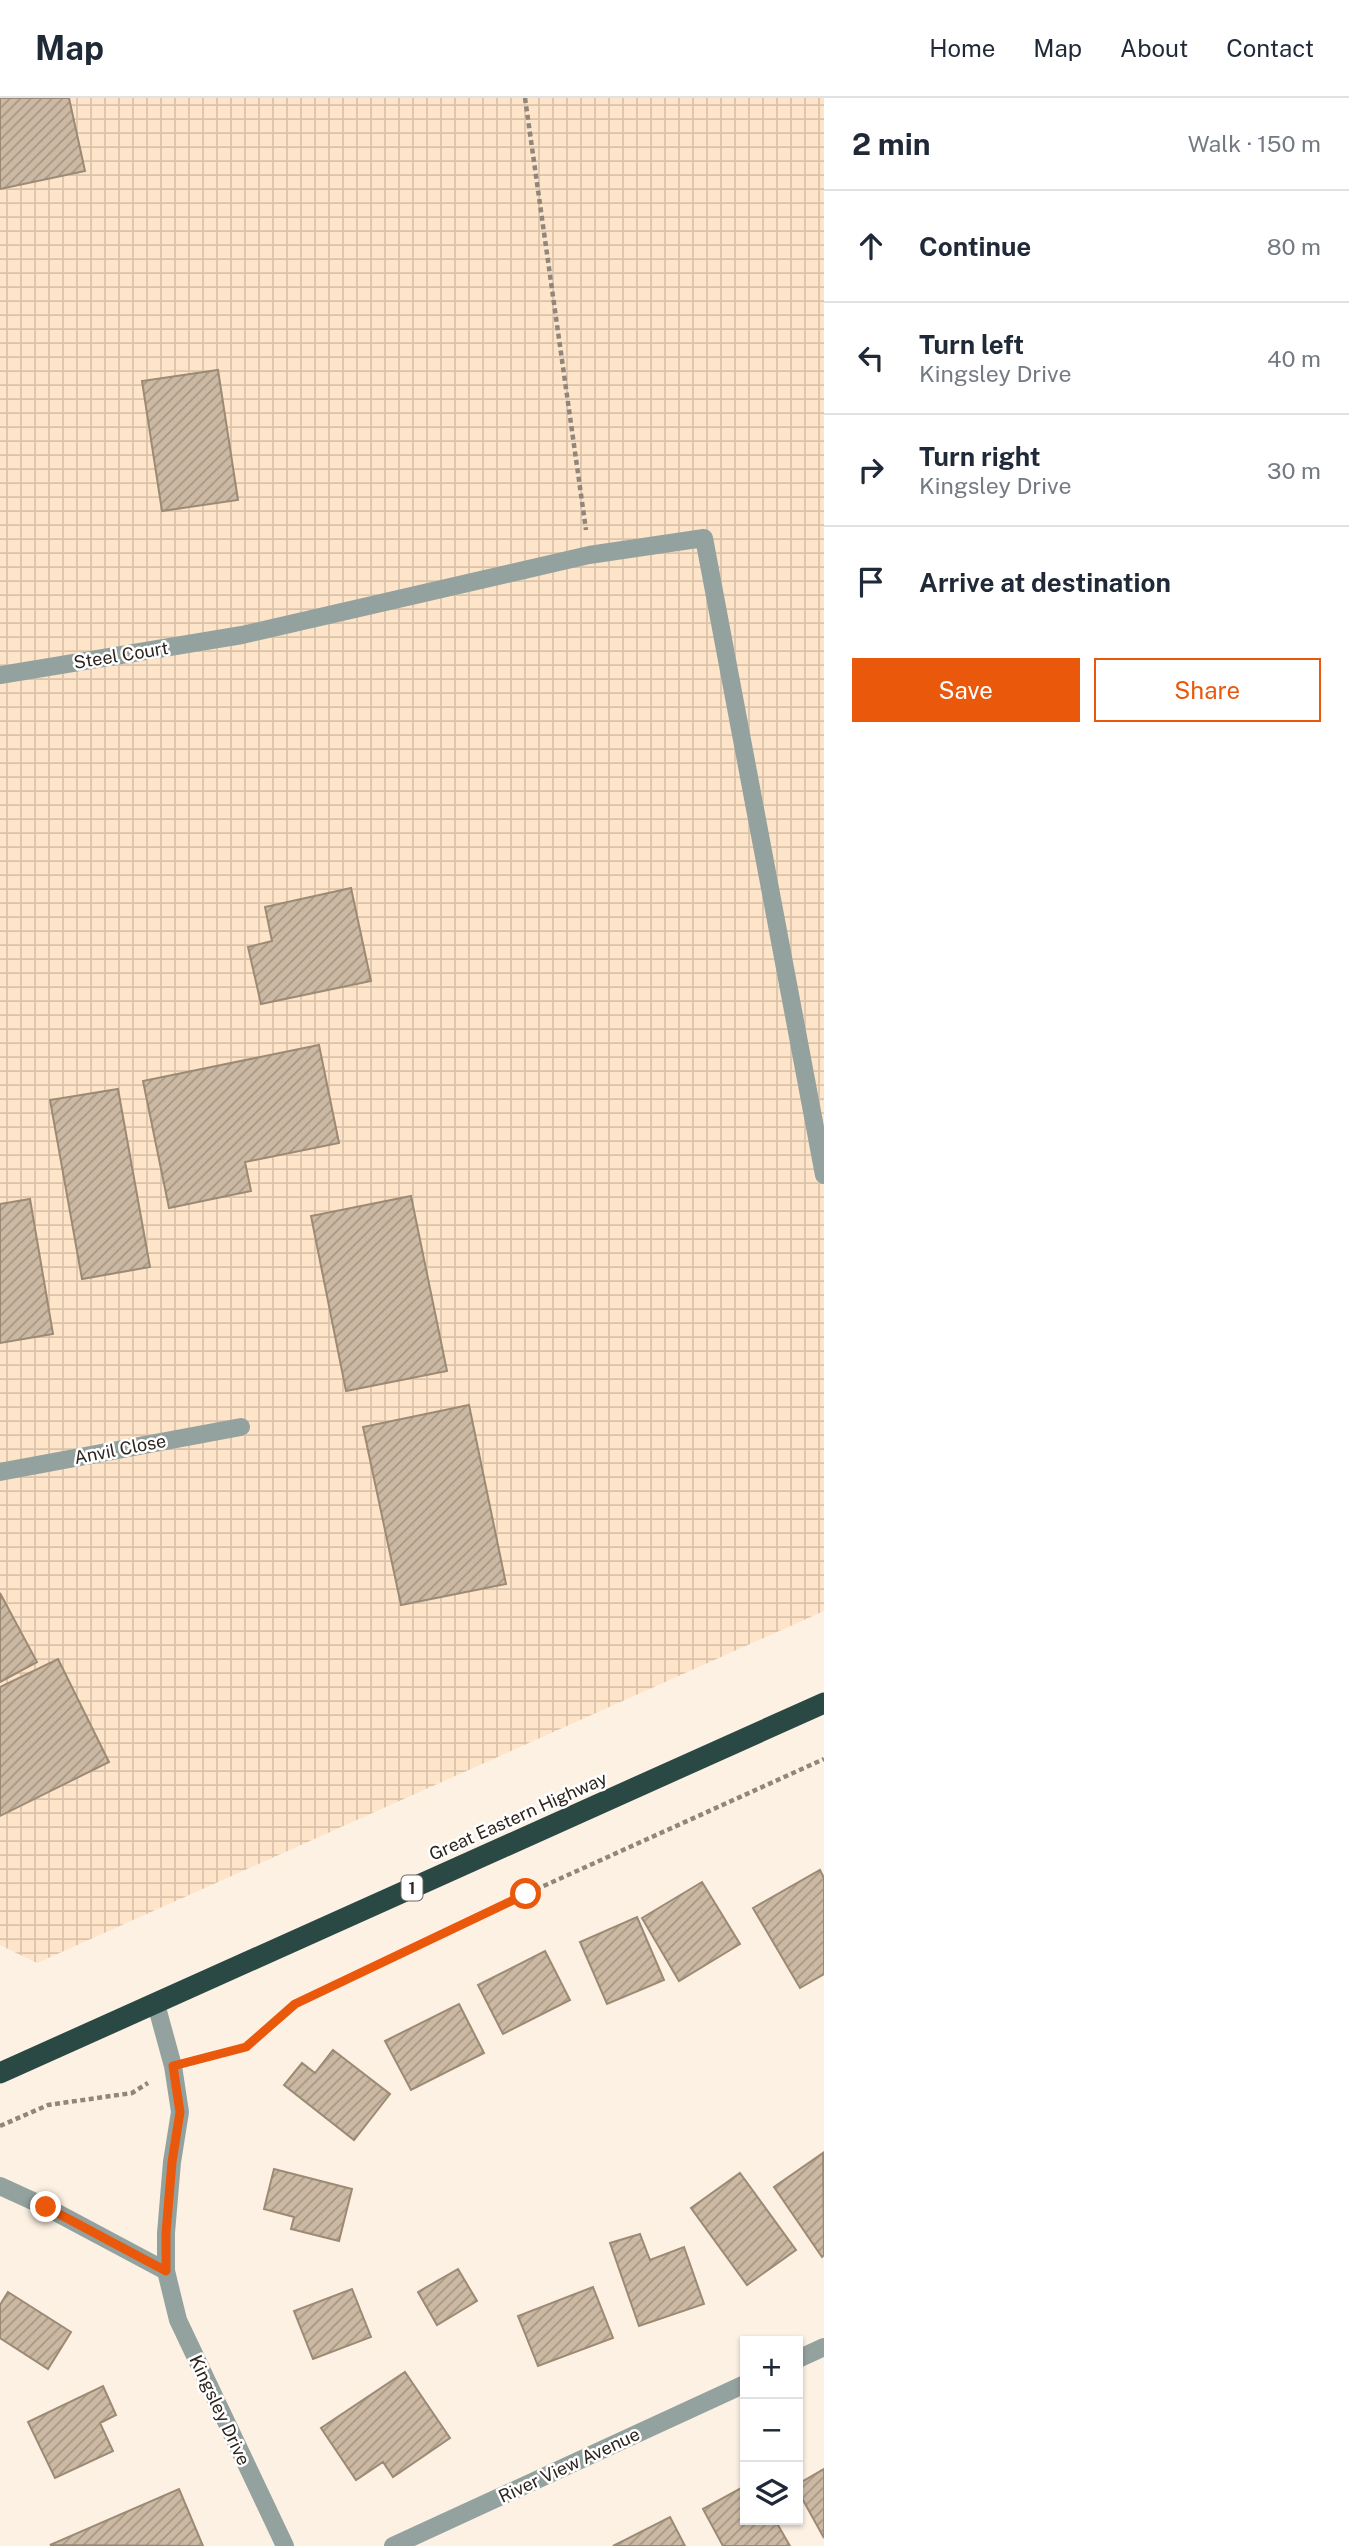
<!DOCTYPE html>
<html lang="en">
<head>
<meta charset="utf-8">
<style>
	:root { --surface:#fff; --page:#f6f6f7; --text:#1f2937; --muted:#747a83; --line:#e0e1e3; --accent:#ea580c }
	body { margin:0; font-family:"Public Sans",sans-serif; background:var(--page); color:var(--text) }
	.controls { position:absolute; right:21px; bottom:21px; display:grid; overflow:hidden; border-radius:0px; box-shadow:0 2px 5px #0004 }
	.controls button { width:63px; height:63px; display:grid; place-items:center; padding:0; border:0; border-bottom:2px solid var(--line); background:var(--surface); color:var(--text); font:35px sans-serif }
	.stop { position:absolute; width:21px; height:21px; margin:-16px; border:5px solid #ea580c; border-radius:50%; background:#fff }
	.stop.end { background:#ea580c; border-color:#fff; box-shadow:0 2px 7px #0008 }
	.list { margin:0; padding:0; list-style:none }
	h2 { display:flex; justify-content:space-between; align-items:center; height:91px; margin:0; padding:0 28px; font-size:30px }
	h2 small { font-size:23px; font-weight:400; color:var(--muted) }
	.list li { display:grid; grid-template-columns:46px 1fr auto; gap:21px; align-items:center; box-sizing:border-box; height:112px; padding:0 28px; border-top:2px solid var(--line) }
	.list b { display:block; font-size:26px; white-space:nowrap }
	.list p { margin:0; font-size:23px; white-space:nowrap; color:var(--muted) }
	.list em { font-size:23px; font-style:normal; color:var(--muted) }
	.actions { display:flex; gap:14px; padding:21px 28px }
	.actions a { flex:1; padding:16px 0; border:2px solid var(--accent); border-radius:0px; text-align:center; font-size:24px; color:var(--accent) }
	.actions .main { background:var(--accent); color:#fff }
	.icon { flex:none; width:38px; height:38px; fill:none; stroke:currentColor; stroke-width:2; stroke-linecap:round; stroke-linejoin:round }
	.map { position:relative; flex:none; width:824px; height:2448px; overflow:hidden }
	header { display:flex; align-items:center; gap:42px; box-sizing:border-box; height:98px; padding:0 35px; background:var(--surface); border-bottom:2px solid var(--line) }
	header strong { font-size:33px }
	nav { display:flex; gap:38px; margin-inline-start:auto; font-size:24px }
	main { display:flex }
	aside { flex:1; background:var(--surface) }
	.map>svg:first-child { display:block }
</style>
</head>
<body>
<header>
<strong>Map</strong>
<nav><a>Home</a><a>Map</a><a>About</a><a>Contact</a></nav>
</header>
<main>
<div class="map">
<svg width="824" height="2448" viewBox="0 0 824 2448">
	<defs>
		<pattern id="industrial-grid" width="8" height="8" patternUnits="userSpaceOnUse" patternTransform="scale(1.75)"><rect width="8" height="8" fill="#fee4c8"/><path d="M0 4h8M4 0v8" fill="none" stroke="#dac3ab"/></pattern>
		<pattern id="building-hatch" width="6" height="6" patternUnits="userSpaceOnUse" patternTransform="scale(1.75)"><rect width="6" height="6" fill="#ccb9a3"/><path d="M-1 1l2-2M0 6l6-6M5 7l2-2" fill="none" stroke="#a69684"/></pattern>
	</defs>
	<rect width="100%" height="100%" fill="#fdf1e3"/>
	<!-- industrial -->
	<path fill="url(#industrial-grid)" d="M0,0H824V1513L37,1865L0,1847Z"/>
	<!-- building -->
	<path fill="url(#building-hatch)" stroke="#9c8a75" stroke-width="2" d="M0,0H69L85,73L0,91Z
		M218,272L238,402L162,413L142,283Z
		M351,790L371,883L261,906L248,849L272,843L265,809Z
		M319,947L339,1045L245,1064L251,1093L169,1110L143,983Z
		M118,991L150,1169L82,1181L50,1002Z
		M411,1098L447,1273L346,1293L311,1118Z
		M30,1101L53,1236L0,1245V1106Z
		M469,1307L506,1486L401,1507L363,1329Z
		M0,1495L37,1564L0,1584Z
		M58,1561L109,1664L0,1718V1589Z
		M820,1772L824,1780V1876L800,1890L753,1810Z
		M702,1784L740,1846L679,1883L642,1820Z
		M637,1819L664,1882L607,1906L580,1844Z
		M545,1853L570,1902L503,1936L478,1887Z
		M459,1906L484,1955L411,1992L385,1943Z
		M333,1952L390,1996L354,2042L284,1987L302,1965L315,1975Z
		M823,2055L824,2157L822,2159L774,2089Z
		M274,2071L352,2091L339,2143L291,2131L294,2119L264,2111Z
		M740,2075L796,2152L747,2187L691,2110Z
		M640,2136L650,2162L684,2149L704,2206L639,2228L610,2145Z
		M458,2171L477,2203L437,2227L418,2194Z
		M593,2189L613,2240L538,2268L518,2218Z
		M352,2191L371,2239L313,2261L294,2213Z
		M8,2194L71,2234L48,2271L0,2240V2207Z
		M405,2274L450,2340L393,2379L383,2364L356,2382L321,2330Z
		M103,2288L116,2317L100,2325L113,2353L55,2380L28,2324Z
		M824,2371V2440L798,2393V2386Z
		M745,2388V2422H775L790,2448H723L703,2411Z
		M179,2391L203,2448L50,2447Z
		M670,2419L685,2448H613Z"/>
	<g fill="none" stroke-linecap="round" stroke-linejoin="round">
		<!-- path -->
		<path stroke="#90867b" stroke-width="4.5" stroke-dasharray="5 3.5" stroke-linecap="butt" d="M525,0L586,432
			M197,1962L246,1949L295,1906L526,1796L824,1661
			M0,2028L48,2007L132,1995L148,1985"/>
		<!-- minor -->
		<path stroke="#94a29f" stroke-width="18" d="M0,577L242,537L589,457L704,440L824,1077
			M0,1374L241,1329
			M156,1906L173,1968L180,2014L172,2064L166,2135V2173L178,2222L285,2448
			M0,2088L46,2109L166,2173
			M798,2261L824,2249
			M393,2448L745,2286"/>
		<!-- highway -->
		<path stroke="#2b4944" stroke-width="21" d="M0,1975L824,1605"/>
	</g>
	<g fill="none" stroke-linecap="round" stroke-linejoin="round">
		<!-- route -->
		<path stroke="#ea580c" stroke-width="9" d="M46,2109L166,2173V2135L172,2064L180,2014L173,1968L246,1949L295,1906L526,1796"/>
	</g>
	<g text-anchor="middle" dominant-baseline="central" stroke-width="5" stroke-linejoin="round" paint-order="stroke">
		<!-- shield labels -->
		<rect fill="#fff" stroke="#6d6762" stroke-width="2" x="401.5" y="1777.5" width="21" height="25" rx="5"/>
		<g font-size="16" font-weight="bold" fill="#2e261e">
			<text x="412" y="1790">1</text>
		</g>
		<!-- street labels -->
		<g font-size="18" fill="#2e261e" stroke="#fff">
			<text transform="translate(121 557) rotate(-9)">Steel Court</text>
			<text transform="translate(120 1351) rotate(-11)">Anvil Close</text>
			<text transform="translate(518 1718) rotate(-24)">Great Eastern Highway</text>
			<text transform="translate(220 2312) rotate(65)">Kingsley Drive</text>
			<text transform="translate(569 2367) rotate(-25)">River View Avenue</text>
		</g>
	</g>
</svg>
<div class="controls">
<button>+</button>
<button>−</button>
<button><svg class="icon" aria-label="layers" viewBox="0 0 24 24"><path d="M12 4l9 5-9 5-9-5zM3 14l9 5 9-5"/></svg></button>
</div>
<div class="stop" style="left:526px;top:1796px"></div>
<div class="stop end" style="left:46px;top:2109px"></div>
</div>
<aside>
<h2>2 min<small>Walk · 150 m</small></h2>
<ul class="list">
<li><svg class="icon" aria-label="ahead" viewBox="0 0 24 24"><path d="M12 20V5M6 11l6-6 6 6"/></svg><div><b>Continue</b></div><em>80 m</em></li>
<li><svg class="icon" aria-label="left" viewBox="0 0 24 24"><path d="M17 20v-9H6M10 6l-5 5 5 5"/></svg><div><b>Turn left</b><p>Kingsley Drive</p></div><em>40 m</em></li>
<li><svg class="icon" aria-label="right" viewBox="0 0 24 24"><path d="M7 20v-9h11M14 6l5 5-5 5"/></svg><div><b>Turn right</b><p>Kingsley Drive</p></div><em>30 m</em></li>
<li><svg class="icon" aria-label="arrive" viewBox="0 0 24 24"><path d="M6 21V4h12l-3 4 3 4H6"/></svg><div><b>Arrive at destination</b></div></li>
</ul>
<div class="actions"><a class="main">Save</a><a>Share</a></div>
</aside>
</main>
</body>
</html>
